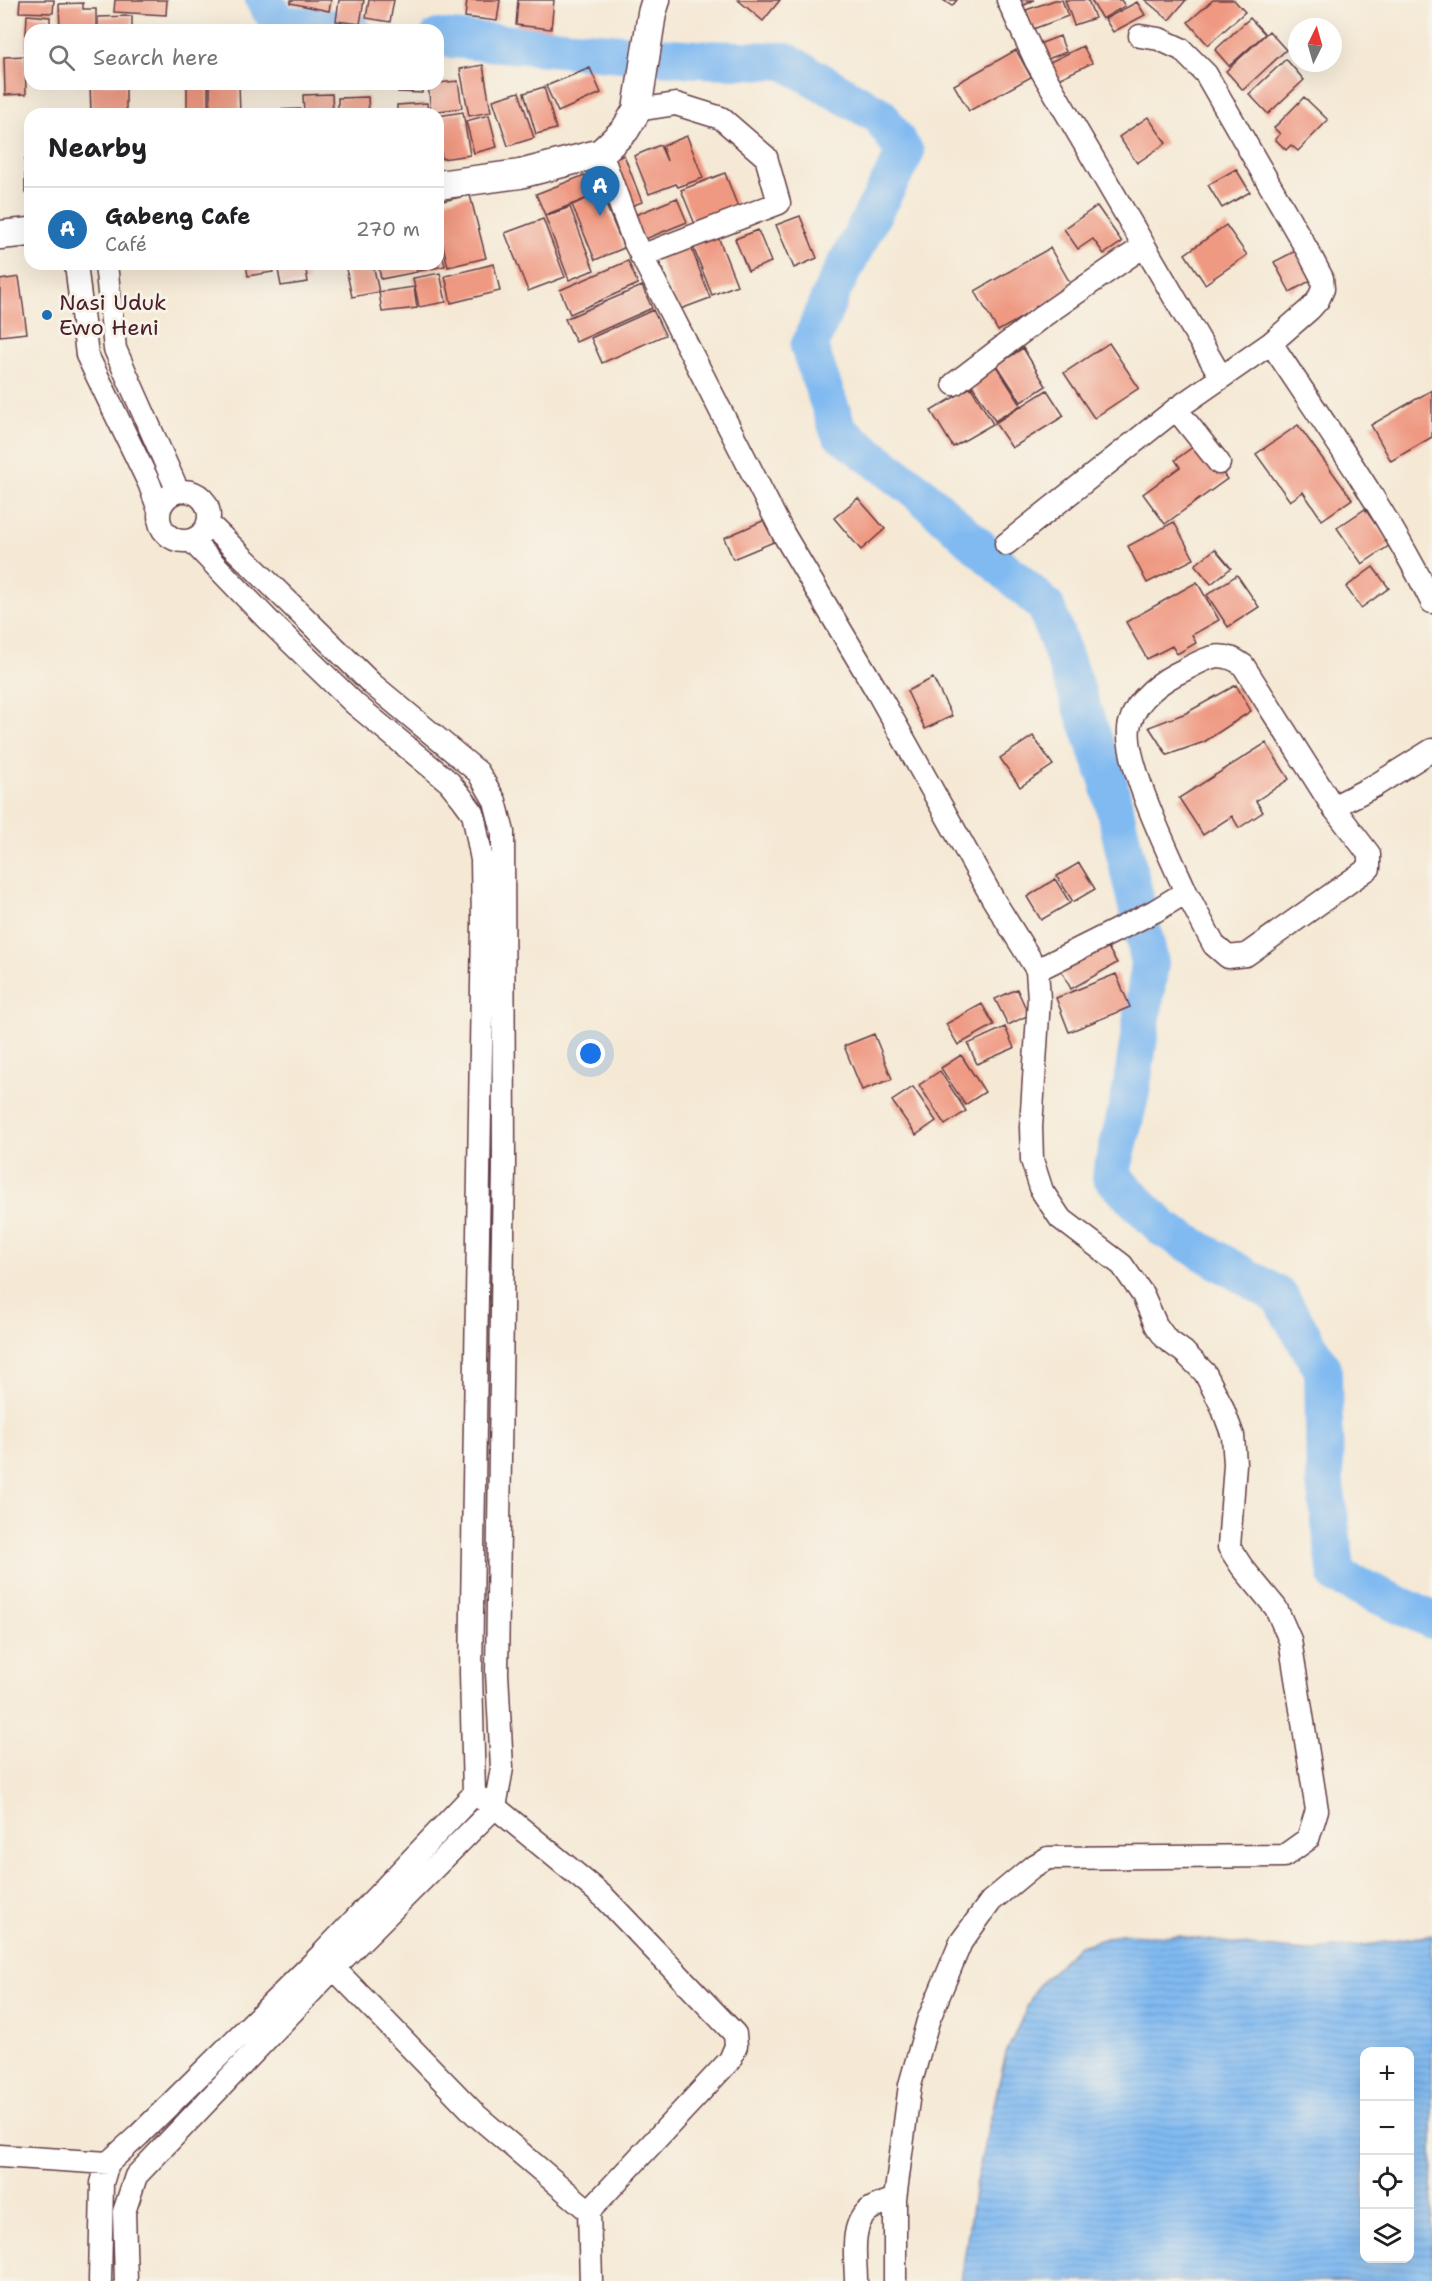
<!DOCTYPE html>
<html lang="en">
<head>
<meta charset="utf-8">
<style>
	:root { --surface:#fff; --page:#f2f2f2; --text:#202124; --muted:#757577; --line:#e0e0e0; --accent:#1f6fb2 }
	body { margin:0; font-family:"Shantell Sans",sans-serif; background:var(--page); color:var(--text) }
	.controls { position:absolute; right:18px; bottom:18px; display:grid; overflow:hidden; border-radius:12px; box-shadow:0 6px 24px #0002 }
	.controls button { width:54px; height:54px; display:grid; place-items:center; padding:0; border:0; border-bottom:2px solid var(--line); background:var(--surface); color:var(--text); font:30px sans-serif }
	.compass { position:absolute; left:1288px; top:18px; width:54px; height:54px; border-radius:50%; background:var(--surface); box-shadow:0 6px 24px #0002; rotate:5deg }
	.you { position:absolute; left:591px; top:1054px; width:21px; height:21px; margin:-15px; border:4px solid #fff; border-radius:50%; background:#1a73e8; box-shadow:0 0 0 9px #1a73e833 }
	.badge { display:grid; place-items:center; width:39px; height:39px; border-radius:50%; background:var(--accent); color:#fff; font-size:20px; font-weight:700 }
	.pin { position:absolute; translate:-50% -50px; filter:drop-shadow(0 2px 3px #0008) }
	.pin::after { content:''; position:absolute; top:32px; width:21px; height:18px; background:inherit; clip-path:polygon(0 0,100% 0,50% 100%) }
	.list { margin:0; padding:0; list-style:none }
	h2 { display:flex; justify-content:space-between; align-items:center; height:78px; margin:0; padding:0 24px; font-size:26px }
	h2 small { font-size:20px; font-weight:400; color:var(--muted) }
	.list li { display:grid; grid-template-columns:39px 1fr auto; gap:18px; align-items:center; box-sizing:border-box; height:84px; padding:0 24px; border-top:2px solid var(--line) }
	.list b { display:block; font-size:22px; white-space:nowrap }
	.list p { margin:0; font-size:20px; white-space:nowrap; color:var(--muted) }
	.list em { font-size:20px; font-style:normal; color:var(--muted) }
	.icon { flex:none; width:33px; height:33px; fill:none; stroke:currentColor; stroke-width:2; stroke-linecap:round; stroke-linejoin:round }
	.map { position:relative; flex:none; width:1432px; height:2281px; overflow:hidden }
	.search { position:absolute; background:var(--surface); box-shadow:0 6px 24px #0002; left:24px; top:24px; width:420px; height:66px; display:flex; align-items:center; gap:15px; box-sizing:border-box; padding:0 21px; border-radius:18px; color:var(--muted); font-size:22px }
	.panel { position:absolute; background:var(--surface); box-shadow:0 6px 24px #0002; left:24px; top:108px; width:420px; height:162px; border-radius:18px }
	.map>svg:first-child { display:block }
</style>
</head>
<body>
<div class="map">
<svg width="1432" height="2281" viewBox="0 0 1432 2281">
	<defs>
		<pattern id="water-rules" width="6" height="5" patternUnits="userSpaceOnUse" patternTransform="scale(1.5)"><rect width="6" height="5" fill="#80baf1"/><path d="M0 2.5h6" fill="none" stroke="#709fcf"/></pattern>
	</defs>
	<rect width="100%" height="100%" fill="#f7f3e8"/>
	<filter id="ink" filterUnits="userSpaceOnUse"><feTurbulence type="fractalNoise" baseFrequency=".0167" numOctaves="2"/><feDisplacementMap in="SourceGraphic" scale="12" xChannelSelector="R" yChannelSelector="G"/><feConvolveMatrix kernelMatrix="1 2 1 2 8 2 1 2 1" color-interpolation-filters="sRGB"/></filter>
	<filter id="wash" filterUnits="userSpaceOnUse"><feTurbulence type="fractalNoise" baseFrequency=".008" numOctaves="4" result="noise"/><feDisplacementMap in="SourceGraphic" scale="24" xChannelSelector="R" yChannelSelector="G"/><feGaussianBlur stdDeviation="1.35" result="paint"/><feColorMatrix in="noise" values="0 0 0 0 0 0 0 0 0 0 0 0 0 0 0 0 0 1.4 0 .05"/><feComposite in="paint" operator="in"/></filter>
	<g filter="url(#wash)">
		<rect width="100%" height="100%" fill="#f5e9d5"/>
		<!-- water -->
		<path fill="url(#water-rules)" stroke="#656c8e" stroke-width="1.5" fill-rule="evenodd" d="M1120,1934L1179,1936L1251,1946L1307,1951L1366,1945L1432,1935V2281H961L975,2186L1006,2053L1036,1988L1077,1947ZM1364,2052H1410V2258H1364Z"/>
		<g fill="none" stroke-linecap="round" stroke-linejoin="round">
			<!-- river -->
			<path stroke="#80baf1" stroke-width="38" d="M264,0L280,24L351,30
				M438,38L696,59L785,61L880,116L905,153L834,287L809,347L839,432L917,491L1046,607L1108,780L1150,963L1131,1092L1111,1176L1164,1229L1279,1296L1323,1370L1325,1484L1337,1576L1432,1620"/>
		</g>
		<g id="blocks">
			<!-- building -->
			<path fill="#ef9982" d="M20,0H54L53,13L19,12Z
				M115,0H167L166,15L114,12Z
				M291,0H331L329,11L290,3Z
				M339,0H364L360,24L336,21Z
				M369,0H394L390,22L366,18Z
				M467,0H500L497,21L465,17Z
				M518,0H554L551,29L516,25Z
				M738,0H780L763,21Z
				M943,0H957L952,6Z
				M1012,0H1034L1017,9Z
				M1055,0H1062L1068,16L1033,29L1026,10Z
				M1065,0H1088L1095,18L1074,25Z
				M1091,0H1121L1125,6L1102,19Z
				M1145,0H1186L1169,20Z
				M1213,0H1234L1245,12L1208,45L1188,22Z
				M1137,2L1145,15L1113,32L1105,19Z
				M83,3V9H96V30H60L59,4Z
				M27,15L50,17V30H30V51H25Z
				M132,16V30H98V17Z
				M1250,18L1265,34L1229,66L1215,50Z
				M1269,31L1286,50L1243,90L1226,71Z
				M1060,36L1066,52L1045,60L1039,44Z
				M1083,46L1092,63L1054,81L1046,64Z
				M1016,50L1031,77L969,111L954,85Z
				M25,56L26,94L5,95L4,57Z
				M1286,59L1304,80L1268,114L1249,94Z
				M483,65L491,112L469,116L460,69Z
				M590,68L601,93L558,112L546,86Z
				M458,81L462,108L431,112L428,84Z
				M90,84H126V114H91Z
				M187,84H208V114H187Z
				M210,84H239L240,114H210Z
				M345,84H374V88L345,87Z
				M399,84H422V93L398,92Z
				M544,87L556,129L536,134L524,93Z
				M519,92L534,138L508,146L493,100Z
				M332,94L333,114H304L303,95Z
				M368,97L369,114H338V98Z
				M1304,97L1328,120L1298,151L1291,145L1286,150L1275,139L1280,134L1274,128Z
				M427,103L428,114H397V105Z
				M300,109V114H272V110Z
				M463,112L470,155L442,159L438,133V116Z
				M489,115L497,147L474,153L466,121Z
				M1148,117L1166,143L1137,163L1119,137Z
				M687,136L703,178L678,187L676,184L649,194L634,156L660,145L667,161L662,146Z
				M624,155L642,202L623,209L607,163Z
				M25,158H30V194L25,193Z
				M1236,169L1250,192L1222,208L1208,185Z
				M725,173L739,210L696,227L681,190Z
				M585,175L594,196L601,193L624,248L595,260L572,205L588,198L545,215L536,194Z
				M470,195L486,258L448,267L438,224V202Z
				M677,198L687,222L638,242L628,218Z
				M1097,206L1122,242L1104,254L1093,239L1078,249L1064,229Z
				M570,207L594,270L569,280L545,216Z
				M800,216L817,258L794,268L776,225Z
				M543,219L565,277L528,291L505,233Z
				M1226,225L1247,255L1205,284L1185,254Z
				M758,230L771,262L748,271L735,239Z
				M717,234L737,285L712,295L692,244Z
				M438,237L445,266L419,271L418,264H438Z
				M690,244L710,298L678,310L658,257Z
				M1050,248L1073,288L998,331L975,291Z
				M1301,248L1317,277L1290,292L1274,262Z
				M628,261L638,284L570,314L560,290Z
				M246,264H271L273,272L248,276Z
				M277,264H305L308,282L281,286Z
				M345,264H373L379,292L352,297Z
				M378,264H415L417,272L381,279Z
				M494,264L500,291L451,303L445,276Z
				M440,273L446,302L419,307L413,278Z
				M19,277L27,333L0,336V280Z
				M642,286L652,308L576,342L565,319Z
				M414,287L417,308L382,312L379,292Z
				M653,310L665,335L602,363L591,338Z
				M1109,343L1139,388L1094,418L1064,373Z
				M1023,348L1046,386L1021,402L997,365Z
				M996,366L1021,405L995,421L970,382Z
				M971,387L993,424L953,447L931,411Z
				M1047,390L1064,416L1012,448L995,423Z
				M1432,390V437L1391,461L1371,425Z
				M1298,425L1352,499L1322,520L1303,492L1290,501L1256,454Z
				M1200,442L1227,479L1165,524L1143,494L1180,467L1175,460Z
				M858,498L885,529L861,550L834,518Z
				M1365,509L1390,545L1362,564L1337,528Z
				M767,519L776,541L733,559L724,538Z
				M1174,522L1194,559L1147,583L1128,546Z
				M1215,549L1231,568L1211,584L1195,565Z
				M1373,567L1389,588L1361,608L1346,587Z
				M1237,575L1259,607L1228,627L1207,595Z
				M1197,582L1219,620L1192,635L1196,643L1177,654L1172,646L1147,659L1126,622Z
				M933,678L952,716L925,729L907,691Z
				M1236,685L1251,711L1204,742L1167,755L1149,727L1186,713Z
				M1033,736L1053,765L1020,787L1000,758Z
				M1266,743L1289,779L1256,801L1263,812L1239,828L1232,816L1203,835L1179,798Z
				M1079,863L1095,889L1073,902L1057,876Z
				M1055,879L1070,903L1041,920L1027,897Z
				M1103,939L1117,963L1071,989L1058,964Z
				M1116,974L1130,1007L1069,1032L1056,998Z
				M1017,989L1029,1015L1008,1025L995,999Z
				M982,1004L994,1025L958,1045L946,1024Z
				M1005,1027L1014,1048L977,1064L968,1044Z
				M874,1034L892,1079L862,1090L844,1046Z
				M961,1055L985,1092L965,1105L941,1068Z
				M940,1071L966,1111L945,1125L919,1085Z
				M913,1087L936,1121L916,1135L892,1101Z"/>
		</g>
	</g>
	<g filter="url(#ink)">
		<use href="#blocks" fill-opacity="0" stroke="#643d44" stroke-width="1.5"/>
		<g fill="none" stroke-linecap="round" stroke-linejoin="round">
			<!-- minor casing -->
			<g stroke="#643d44" stroke-width="25">
				<path id="minor" d="M1008,0L1036,61L1221,377
					M637,110L676,104L721,118L766,157L779,203L641,256
					M601,153L633,239L784,535L878,693L993,899L1037,970L1155,911L1186,892L1214,945L1228,957L1246,955L1369,868V854L1333,807L1243,665C1220,648 1206,659 1184,670C1162,680 1137,698 1130,723C1120,755 1171,858 1186,892
					M76,264L87,355L149,483L159,510
					M106,264L115,349L178,491
					M1271,343C1327,428 1387,511 1432,602
					M954,384L1043,316L1144,246
					M1176,409L1219,463
					M159 516a25 25 0 1 1 50 0a25 25 0 1 1-50 0Z
					M1006,544L1176,409L1271,343L1310,309L1318,300L1323,289L1322,278L1310,255L1206,74L1181,49L1159,39L1140,36
					M1333,807L1376,785L1432,750
					M482,1799L495,1807L604,1897L735,2034L736,2046L730,2060L589,2211
					M324,1958L476,2115L589,2211L591,2281
					M0,2156L108,2163
					M100,2281L102,2183L108,2163L139,2135L321,1955L474,1794L471,1673L483,923L482,860L473,813L462,798L449,782L355,704L267,619L191,540
					M126,2281L124,2212L136,2176L334,1968L495,1807L502,1768L497,1673L504,1165L503,832L495,801L478,772L372,684L208,523
					M856,2281C856,2259 849,2225 869,2210C876,2205 887,2202 895,2199
					M895,2281V2199L910,2085L928,2021L961,1942L991,1901L1032,1867L1048,1858L1284,1856L1308,1839L1317,1810L1290,1640L1276,1608L1242,1567L1229,1547L1235,1464L1233,1436L1221,1404L1205,1373L1184,1352L1166,1339L1156,1325L1143,1295L1122,1265L1060,1218L1042,1191L1032,1160L1031,1127L1039,999L1037,970"/>
			</g>
			<!-- major casing -->
			<g stroke="#643d44" stroke-width="31">
				<path id="major" d="M438,185L520,174L601,153L625,130L637,110L652,13L656,0
					M0,235L30,232"/>
			</g>
			<!-- minor -->
			<use href="#minor" stroke="#fff" stroke-width="22"/>
			<!-- major -->
			<use href="#major" stroke="#fff" stroke-width="28"/>
		</g>
	</g>
	<!-- markers -->
	<circle fill="#1f6fb2" stroke="#f7f3e8" stroke-width="2" cx="47" cy="315" r="6"/>
	<g text-anchor="middle" dominant-baseline="central" stroke-width="6" stroke-linejoin="round" paint-order="stroke">
		<!-- poi labels -->
		<g font-size="22" fill="#4a1f2b" stroke="#f7f3e8" text-anchor="start">
			<text x="59" y="302">Nasi Uduk<tspan x="59" dy="25">Ewo Heni</tspan></text>
		</g>
	</g>
</svg>
<div class="controls">
<button>+</button>
<button>−</button>
<button><svg class="icon" aria-label="locate" viewBox="0 0 24 24"><circle cx="12" cy="12" r="6"/><path d="M12 2v4M12 18v4M2 12h4M18 12h4"/></svg></button>
<button><svg class="icon" aria-label="layers" viewBox="0 0 24 24"><path d="M12 4l9 5-9 5-9-5zM3 14l9 5 9-5"/></svg></button>
</div>
<svg class="compass" viewBox="-18 -18 36 36"><path d="M0-13l5 13h-10z" fill="#e53935"/><path d="M0 13l5-13h-10z" fill="#757577"/></svg>
<div class="you"></div>
<div class="pin badge" style="left:600px;top:216px">A</div>
<div class="search"><svg class="icon" aria-label="search" viewBox="0 0 24 24"><circle cx="10" cy="10" r="6"/><path d="M15 15l6 6"/></svg>Search here</div>
<section class="panel">
<h2>Nearby<small></small></h2>
<ul class="list">
<li><span class="badge">A</span><div><b>Gabeng Cafe</b><p>Café</p></div><em>270 m</em></li>
</ul>
</section>
</div>
</body>
</html>
